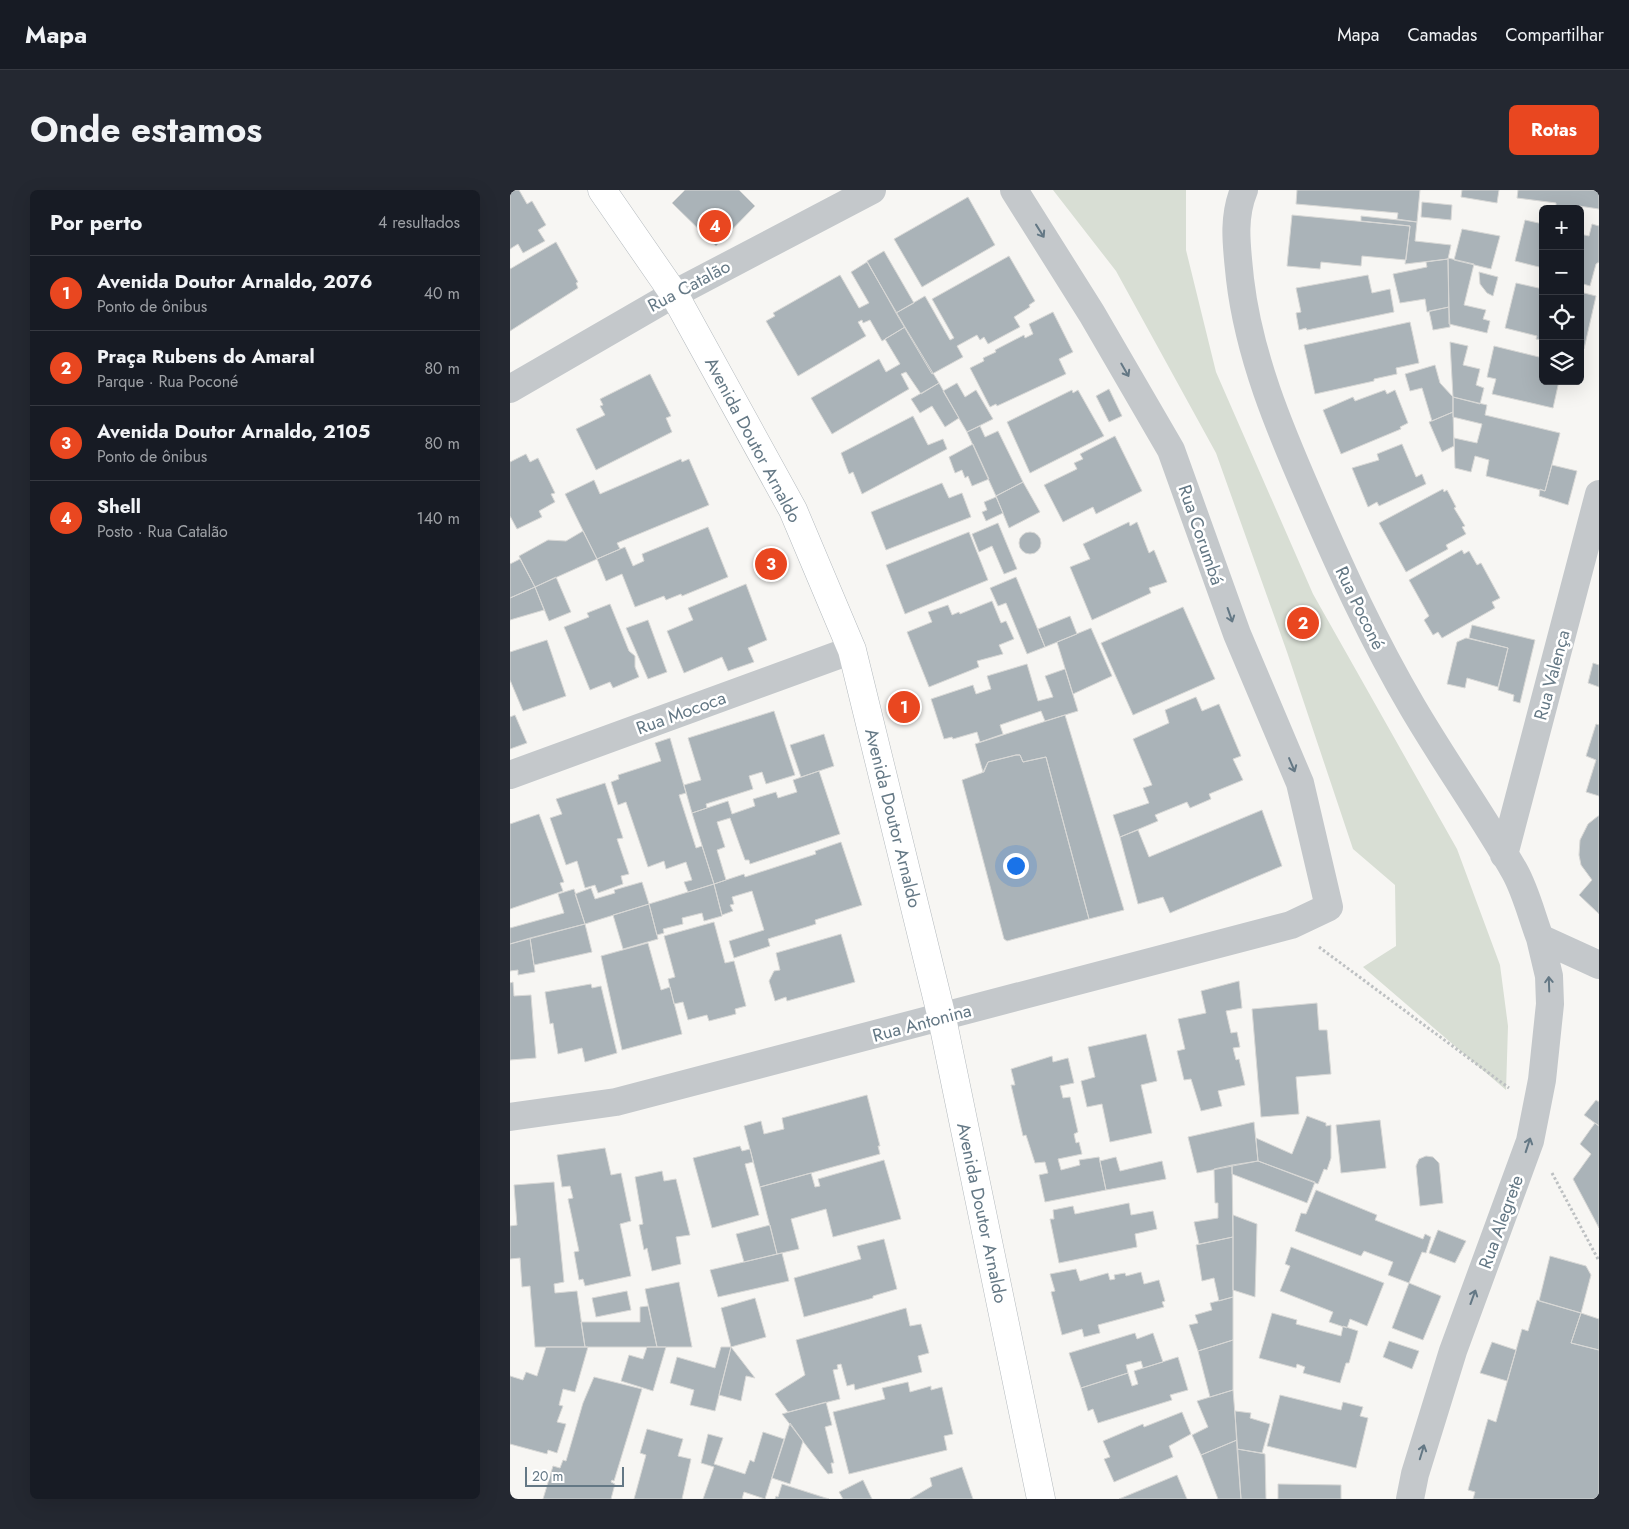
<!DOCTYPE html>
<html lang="pt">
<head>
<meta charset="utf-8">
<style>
	:root { --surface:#171b24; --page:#242831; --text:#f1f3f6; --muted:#9ea1a6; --line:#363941; --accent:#e94720 }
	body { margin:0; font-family:Jost,sans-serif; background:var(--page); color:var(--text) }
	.controls { position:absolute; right:15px; top:15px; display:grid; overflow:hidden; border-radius:8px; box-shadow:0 5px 20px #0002 }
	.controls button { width:45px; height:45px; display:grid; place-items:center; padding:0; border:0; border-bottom:1px solid var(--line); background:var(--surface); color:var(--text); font:25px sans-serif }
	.scale { position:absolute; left:15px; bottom:12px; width:99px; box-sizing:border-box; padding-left:5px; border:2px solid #647885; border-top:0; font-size:14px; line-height:18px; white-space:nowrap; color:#647885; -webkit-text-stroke:4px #fff; paint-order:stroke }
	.you { position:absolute; left:505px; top:675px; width:18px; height:18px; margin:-12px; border:4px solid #fff; border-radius:50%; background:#1a73e8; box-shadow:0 0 0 8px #1a73e833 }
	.badge { display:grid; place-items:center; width:32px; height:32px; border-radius:50%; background:var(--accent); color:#fff; font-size:16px; font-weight:700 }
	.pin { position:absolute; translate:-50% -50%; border:2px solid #fff; box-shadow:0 1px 5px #0006 }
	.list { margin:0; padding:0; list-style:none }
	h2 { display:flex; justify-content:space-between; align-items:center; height:65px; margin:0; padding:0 20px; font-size:21px }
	h2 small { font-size:16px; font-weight:400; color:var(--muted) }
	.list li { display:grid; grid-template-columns:32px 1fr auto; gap:15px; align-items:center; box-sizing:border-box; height:75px; padding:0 20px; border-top:1px solid var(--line) }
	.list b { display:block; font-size:19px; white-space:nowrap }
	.list p { margin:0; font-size:16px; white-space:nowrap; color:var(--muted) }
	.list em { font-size:16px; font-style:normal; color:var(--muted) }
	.icon { flex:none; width:28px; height:28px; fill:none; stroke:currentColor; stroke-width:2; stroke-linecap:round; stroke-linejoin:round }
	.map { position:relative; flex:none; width:1089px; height:1309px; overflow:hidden; border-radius:8px }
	header { display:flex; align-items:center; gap:30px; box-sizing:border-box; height:70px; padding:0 25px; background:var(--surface); border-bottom:1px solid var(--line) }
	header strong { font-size:24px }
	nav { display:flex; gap:28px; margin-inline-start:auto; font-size:18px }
	.intro { display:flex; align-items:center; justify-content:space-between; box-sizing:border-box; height:120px; padding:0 30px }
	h1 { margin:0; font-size:35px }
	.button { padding:12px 22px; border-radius:8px; background:var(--accent); color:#fff; font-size:18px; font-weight:700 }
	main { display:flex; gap:30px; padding:0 30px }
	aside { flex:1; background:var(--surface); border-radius:8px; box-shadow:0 5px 20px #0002 }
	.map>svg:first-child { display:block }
</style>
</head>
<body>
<header>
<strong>Mapa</strong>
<nav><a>Mapa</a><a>Camadas</a><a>Compartilhar</a></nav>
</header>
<div class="intro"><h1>Onde estamos</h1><a class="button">Rotas</a></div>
<main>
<aside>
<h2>Por perto<small>4 resultados</small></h2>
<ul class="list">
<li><span class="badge">1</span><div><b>Avenida Doutor Arnaldo, 2076</b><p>Ponto de ônibus</p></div><em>40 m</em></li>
<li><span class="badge">2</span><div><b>Praça Rubens do Amaral</b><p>Parque · Rua Poconé</p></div><em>80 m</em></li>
<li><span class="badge">3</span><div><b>Avenida Doutor Arnaldo, 2105</b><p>Ponto de ônibus</p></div><em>80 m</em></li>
<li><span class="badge">4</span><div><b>Shell</b><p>Posto · Rua Catalão</p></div><em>140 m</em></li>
</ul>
</aside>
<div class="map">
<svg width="1089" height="1309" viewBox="0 0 1089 1309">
	<rect width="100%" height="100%" fill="#f7f6f3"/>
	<!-- green -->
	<path fill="#d8ded4" d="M543,0H676V60L706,182L803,404L947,659L990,775L998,836L996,900L853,777L886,756L885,695L843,659L777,462L706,263L606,81Z"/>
	<!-- building -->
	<path fill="#aab3b8" stroke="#d8d8d6" d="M0,0H9L17,14L22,11L36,35L28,40L35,51L13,63L8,54L0,59Z
		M175,0H229L245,16L206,56L162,13Z
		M787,0H910L907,32L887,29L888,23L786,14Z
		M952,0H989L987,13L951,7Z
		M1008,0H1089V19L1069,16L1068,19H1046V13L1007,8Z
		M458,7L485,55L412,97L384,49Z
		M912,12L942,15L941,30L911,27Z
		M782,25L900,36L896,70L852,66L851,76L811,72L810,79L777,76Z
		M851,26L907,32L905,51L941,55L938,69L895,74L900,36L851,31Z
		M1015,30L1033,34V78L1005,71Z
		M1082,34L1089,36V72L1086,74L1080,96L1070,93V44L1079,46Z
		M952,39L990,46L981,79L944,70Z
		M46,52L68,92L66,93L68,98L0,141V79Z
		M374,61L404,113L386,123L357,71Z
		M499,66L525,111L519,115L520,117L504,127L510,137L478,154L474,147L470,150L467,145L447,156L453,167L422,184L386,123L415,106L440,150L444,148L422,109Z
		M938,68L964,74L954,115L976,120L973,129L980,131L977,143L939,134Z
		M938,69L939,117L917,122L915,109L890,113L883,84L917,77L916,72Z
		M357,72L395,137L372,151L360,130L353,133L352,130L348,132L356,146L288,186L256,131L265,126L263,123L330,85L349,118L359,113L341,82Z
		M969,82L988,87L983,106L977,103L970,94Z
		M858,85L862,103L880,99L884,122L797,140L796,138L789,140L786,123L791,122L786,98Z
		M1006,93L1033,99V150L1026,149L1027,146L995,138Z
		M1070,102L1086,106L1074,159L1070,158Z
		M939,117L940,137L923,140L919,121Z
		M543,122L563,162L549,169L556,184L487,216L486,214L480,217L460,178L474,171L473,168L486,162L485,160L514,145L515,148L523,144L519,134Z
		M900,132L909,173L886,178L887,184L864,189V191L805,204L794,155Z
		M395,137L429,193L411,204L396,182L391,184L399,199L322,244L301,208L369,169L376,182L390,174L375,149Z
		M940,152L958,156L953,175L970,179L966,195L974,198L970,214L943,207Z
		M984,156L1033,168V191H1049L1043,218L982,204L986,189L977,187Z
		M925,175L930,193L943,207V222L922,231L912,198L900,201L895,184Z
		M140,184L161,226L156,228L162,242L86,280L66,239L95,225L90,216L93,215L90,209Z
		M429,193L449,228L435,237L422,216L410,223L401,209Z
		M447,193L455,207L466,200L483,229L457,242L433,201Z
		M599,199L612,226L599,232L586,206Z
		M562,200L563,203L568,200L594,246L520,283L497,232Z
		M875,200L877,204L885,200L898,233L890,237L891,239L831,264L813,220L843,207L845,211Z
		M943,207L977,215L975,225L1050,243L1035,301L976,286L979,270L965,266L961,282L945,278L944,248L967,253L972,234L943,227Z
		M943,222L944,256L932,262L919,232Z
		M403,226L418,255L433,249L437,259L352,304L343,282L339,284L331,263Z
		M470,236L475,247L488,241L513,292L486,306L457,242Z
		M605,246L632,301L586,324L583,317L553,332L534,295L567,279L564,273L573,269L570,264Z
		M463,254L479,289L462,296L458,286L455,288L452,280L445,283L439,267Z
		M892,254L906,287L912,284L916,294L869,316L867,312L858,317L842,278L869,270L867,264Z
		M16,264L20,272L28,268L45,303L41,304L45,312L29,321L32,327L7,339L0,326V272Z
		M171,269L172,272L179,269L199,315L107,353L110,359L87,369L55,304L84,290L90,304Z
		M1042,275L1067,281L1058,315L1029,306L1030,299L1035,301Z
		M513,292L530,322L499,338L486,306Z
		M432,293L439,308L452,303L461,327L376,360L361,322Z
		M933,299L934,302L937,300L946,317L944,318L955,336L952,337L956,344L936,355L938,359L896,382L869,333Z
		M486,307L493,323L476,331L472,322L477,320L474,312Z
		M619,332L620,336L627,332L639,363L644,360L657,392L639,398L641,403L582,430L560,377L580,369L573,354Z
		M488,333L507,379L494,384L482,356L469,362L462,344Z
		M198,337L218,387L172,406L171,404L156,410L154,406L125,417L112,384L96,391L87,369L115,357L123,376L134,371L132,364Z
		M73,341L87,369L25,397L9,366L38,350L56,351Z
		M459,342L478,390L395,424L376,375Z
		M509 353a11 11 0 1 1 22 0a11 11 0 1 1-22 0Z
		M952,360L954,364L959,361L967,375L971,373L990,408L982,412L985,418L932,448L928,442L923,445L914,430L919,426L899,390Z
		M10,369L25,397L0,408V374Z
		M46,387L61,422L39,431L25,397Z
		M506,387L535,457L517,464L496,413L488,416L480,398Z
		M236,394L257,450L238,458L244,472L218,481L212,467L174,483L157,441L183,430L178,418Z
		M25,397L34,420L0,430V408Z
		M482,411L491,433L496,431L504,449L489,455L493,464L467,471L469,477L419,497L397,442L422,432L418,422L438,415L442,425L449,422L450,424Z
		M100,414L119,461L125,466V477L129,487L103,498L100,492L80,500L54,437L79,427L77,423Z
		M673,417L705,489L623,525L591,453Z
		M560,426L567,444L535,457L528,439Z
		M138,430L157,482L138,489L116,438Z
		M962,435L1025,450L1010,513L1003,511L1004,505L988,500L998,458L959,448Z
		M581,438L602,486L563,504L547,452Z
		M956,448L998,458L988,497L957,488L955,498L937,494L947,452Z
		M37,450L56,506L13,521L0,490V462Z
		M1083,473L1089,475V497L1078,493Z
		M517,474L528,511L543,507L535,486L555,479L568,521L535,531L531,521L490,535L493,544L470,552L467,542L443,549L442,547L434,549L421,509L463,495L466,504L481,499L477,486Z
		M686,507L692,521L709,514L731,566L723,569L733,590L699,604L701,609L680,618L677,612L645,625L648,631L610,647L603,625L639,613L633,598L642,595L623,549L659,533L655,520Z
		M264,521L285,585L256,594L252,582L239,586L243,599L196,614L197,618L182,623L174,595L191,590L178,548Z
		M5,525L17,553L0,559V527Z
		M555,525L614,720L579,729L536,567L513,572L510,565H506L478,572L473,582L465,554Z
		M1086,534L1089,535V606L1076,602L1086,570L1076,566Z
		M314,544L324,576L291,587L280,555Z
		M160,548L176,603L169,605L186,658L192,656L204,694L178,702L174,692L182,690L176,672L156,679L154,671L138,677L116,612L108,615L101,592L109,589L108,585L151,571L145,553Z
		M506,565H510L513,572L536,567L579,729L497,751L494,749L452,590L474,582L478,572Z
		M309,581L330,644L240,674L239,670H235L220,628L207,632L215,657L207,660L216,690L204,694L182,623L218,611L222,624L245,616L243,609L266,602L268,608L287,602L283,590Z
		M95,593L113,648L107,649L119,684L111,686L113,694L88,703L85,695L75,698L67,671L56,675L40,628L52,624L46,609Z
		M752,620L772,676L660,723L653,707L628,714L610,647L628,640L639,667Z
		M29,624L54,692L50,693L53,701L0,719V634Z
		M1088,626H1089V724L1069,705L1082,690L1071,675L1069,665L1070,650L1078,634Z
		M331,652L352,715L305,730L306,734L258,749L260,756L224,768L219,751L254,740L242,701L222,707L224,714L220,715L223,721L212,725L204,694L234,684L235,687L306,664L305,661Z
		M132,692L139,714L75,734L65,704L81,698L85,709L105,703L104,700Z
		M204,694L212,726L194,731L192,723L172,728L173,734L153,739L154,743L147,745L139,714Z
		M64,699L75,734L0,754V738L54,723L48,704Z
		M139,714L148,749L113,759L103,725Z
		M204,732L215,773L224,771L236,816L225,819L226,824L199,831L197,825L178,830L173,812L164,814L158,789L165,787L154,746Z
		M75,734L82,762L24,775L20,748Z
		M331,744L345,792L277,811L276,807L265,811L259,791L264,781L270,780L266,763Z
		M20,748L25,782L8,785V780L0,781V754Z
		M138,753L151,800L160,797L172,844L112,860L91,766Z
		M729,791L732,818L716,821L721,843L727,842L730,857L723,858L726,870L729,869L735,895L708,901L712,916L691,921L681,889L674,890L667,861L675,859L668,829L696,823L691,801Z
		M3,792L4,806L21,805L26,868L0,870V793Z
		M81,794L82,798L91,796L107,863L75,872L72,858L48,864L43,833L40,834L35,802Z
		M807,813L809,840H817L821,884L786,887L789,924L751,927L742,819Z
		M636,844L647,891L631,895L642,943L600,952L592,914L577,917L571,891L585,887L578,857Z
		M542,866L543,872L558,868L564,893L550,896L553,908L560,907L568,942L564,944L566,953L569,952L572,964L548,969L551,980L570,975L569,970L589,967L596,1000L535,1012L529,985L538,983L535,972L525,973L516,945L513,946L501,895H505L501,879Z
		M357,905L370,956H368L370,964L250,997L234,936L251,931L254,944L274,939L272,928Z
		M1086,910L1089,912V936L1074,925Z
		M797,926L816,933V936L821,935V968L817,980L814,979L808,994L748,971L746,948L782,964Z
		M870,930L876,978L831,983L826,935Z
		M744,932L748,971L687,983L678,947Z
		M1085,933L1089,936V1038L1063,989L1081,964L1070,954Z
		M230,956L232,961L240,959L243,972L235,974L249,1025L202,1038L183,968Z
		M95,958L101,985L111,983L121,1031L110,1034L121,1086L75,1096L73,1089L69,1090L64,1062L69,1061L58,1009L63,1008L60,996L52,997L47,965Z
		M916,966L923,967L929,973L933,1013L910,1016L906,976L909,969Z
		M606,967L610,981L652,971L656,989L596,1000L590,971Z
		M374,970L391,1029L323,1047L316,1019L281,1029L289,1059L267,1064L250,997L301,983L305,997L310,996L308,989Z
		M748,971L805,992L797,1013L722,984V975Z
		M722,975L723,1047L689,1054L684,1032L708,1028V1013H705L704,979Z
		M152,981L154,991L166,989L180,1045L166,1047L171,1074L142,1081L137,1058L134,1060L129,1035L133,1034L125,987Z
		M44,992L54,1092L44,1094L45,1103L67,1101L75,1157H25L20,1096L12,1097L10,1068L0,1069V1036L7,1035L4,995Z
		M806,1000L867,1025L865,1030L913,1049L915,1044L921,1047L916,1063L912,1062L899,1093L878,1085L883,1072L854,1061L851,1066L785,1041L791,1023L796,1024Z
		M619,1013L621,1025L643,1021L647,1039L625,1044L627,1057L549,1073L540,1029H544L543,1020L563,1016L565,1024Z
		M723,1025L747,1034L745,1107L723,1100Z
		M260,1035L267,1064L234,1072L226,1044Z
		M928,1040L956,1051L945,1073L919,1063Z
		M723,1047V1107L709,1111L704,1088L692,1091L686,1055Z
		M374,1049L387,1099L363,1106V1108L294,1127L284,1088L351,1069L347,1056Z
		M781,1057L874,1093L857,1136L840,1129L837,1138L819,1132L823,1122L770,1101L780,1076L775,1074Z
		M272,1063L279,1091L208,1107L200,1080Z
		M1040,1066L1076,1076L1081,1085L1071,1123L1029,1111Z
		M566,1079L570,1091L598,1083L600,1090L605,1089L604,1085L615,1083L616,1086L631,1082L634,1094L649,1090L655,1111L652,1112L654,1117L588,1135L590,1143L574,1147L572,1139L552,1145L541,1102L545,1101L540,1084Z
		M169,1092L182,1157H147L135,1099Z
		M899,1093L931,1106L913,1150L882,1138Z
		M117,1101L121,1120L86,1127L82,1108Z
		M723,1107V1150L688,1161L679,1135L688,1133L685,1125L702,1120L700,1113Z
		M245,1108L256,1147L221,1157L211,1118Z
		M1027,1110L1071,1123L1061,1153L1089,1160V1309H963L965,1302L958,1300L978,1229L986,1232L1012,1139L1018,1141Z
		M138,1116L147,1157H75L71,1132H130V1117Z
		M396,1118L400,1136L411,1134L419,1163L408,1166L412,1182L345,1200L344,1194L337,1196L331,1174L327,1175L328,1179L323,1180L330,1209L278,1222L265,1204L295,1185L286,1150Z
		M762,1123L787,1130L786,1134L831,1146L833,1136L848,1141L839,1173H836L830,1193L793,1183L795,1177L787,1174L786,1178L749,1168Z
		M1071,1123L1089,1129V1160L1061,1153Z
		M625,1143L627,1149L643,1143L653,1172L633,1178L631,1171L616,1175L618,1183L571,1198L559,1163Z
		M723,1150V1200L700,1207L688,1161Z
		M879,1151L909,1161L902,1179L873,1167Z
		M982,1152L1006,1160L997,1191L970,1183Z
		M36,1157H78L65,1202L53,1199L49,1215L53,1216L47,1232L56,1234L47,1263L38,1260L37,1264L0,1254V1186L13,1190L16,1182L27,1186Z
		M137,1157H156L143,1201L111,1191L119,1165L133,1169Z
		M211,1157H221L205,1221L180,1215L184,1200L160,1193L167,1167L205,1178Z
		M221,1157L245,1188L236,1186L231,1211L209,1205Z
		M668,1167L678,1200L660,1205L662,1210L588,1233L583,1219L578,1221L571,1198L618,1183L622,1196L628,1194L624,1181Z
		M84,1187L132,1199L104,1291L102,1290L101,1292L105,1294L101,1309H33L43,1276L50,1278L53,1270L56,1271L73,1213Z
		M398,1192L400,1202L421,1196V1200L432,1197L443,1244L434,1246L437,1260L339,1284L323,1222L375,1209L372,1198Z
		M723,1200L727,1250L691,1265L682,1245L698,1237L687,1211Z
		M770,1205L831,1220L833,1212L853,1217L850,1226L858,1228L846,1278L757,1256Z
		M316,1212L322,1235L315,1237L324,1273H321L323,1283L318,1284L272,1224Z
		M725,1221L741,1223L740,1228L760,1234L752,1263L727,1259Z
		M672,1222L681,1244L659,1256L663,1267L604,1292L594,1269L600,1267L593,1251L633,1234L634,1237Z
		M280,1233L293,1251L280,1294L262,1288Z
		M137,1239L173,1249L168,1266L181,1269L172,1309H124L136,1265L130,1263Z
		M253,1242L274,1249L255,1309L234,1302L232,1309H193L204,1277L191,1273L198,1244L213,1248L204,1274L235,1284L240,1270L244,1272Z
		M727,1250L731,1309H708L691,1265Z
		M727,1259L755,1264L756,1309H731Z
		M452,1277L463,1309H400L422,1296L420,1288Z
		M667,1285L677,1309H609Z
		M353,1290L362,1309H333L329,1302Z
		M272,1294L319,1309H265L266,1306L268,1307Z
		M768,1294L831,1295V1309H768Z"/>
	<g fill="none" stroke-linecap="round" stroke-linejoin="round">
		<!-- secondary casing -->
		<g stroke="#b4babe" stroke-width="29">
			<path id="secondary" d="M92,0L164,104L283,320L342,460L432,828L531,1309"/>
		</g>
		<!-- path -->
		<path stroke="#bdc0c2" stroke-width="3" stroke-dasharray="2.5 2.5" stroke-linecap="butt" d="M809,757L999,898
			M1042,983L1089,1071"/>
		<!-- minor -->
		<path stroke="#c4c8cb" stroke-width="28" d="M734,0C722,29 727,58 730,89C739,166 769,237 800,308C831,380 863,450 903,518C936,574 973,626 1005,682C1016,702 1022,727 1030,748L1089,775
			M0,199L164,104L362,0
			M0,585L342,460
			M994,665L1089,304
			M0,927L106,912L781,735L819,717L790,593L727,444L661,260L582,124L504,0
			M900,1309L905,1284L943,1161L1020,951L1032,890L1040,814L1039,786L1030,748"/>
		<!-- secondary -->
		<use href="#secondary" stroke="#fff" stroke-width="28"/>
	</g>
	<!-- one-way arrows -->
	<defs><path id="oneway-shaft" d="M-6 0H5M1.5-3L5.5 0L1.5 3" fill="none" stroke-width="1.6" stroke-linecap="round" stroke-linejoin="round" transform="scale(1.25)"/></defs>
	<g stroke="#647885">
		<use href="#oneway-shaft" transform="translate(530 41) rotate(58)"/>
		<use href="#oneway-shaft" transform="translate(615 180) rotate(60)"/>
		<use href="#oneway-shaft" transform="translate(720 425) rotate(71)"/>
		<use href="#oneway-shaft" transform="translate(782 575) rotate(67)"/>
		<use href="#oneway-shaft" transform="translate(1039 794) rotate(-92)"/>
		<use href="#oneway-shaft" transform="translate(1018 955) rotate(-72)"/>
		<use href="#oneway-shaft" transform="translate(963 1107) rotate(-70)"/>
		<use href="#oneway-shaft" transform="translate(912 1262) rotate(-73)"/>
	</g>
	<g text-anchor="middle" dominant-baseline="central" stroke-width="5" stroke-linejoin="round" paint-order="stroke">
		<!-- street labels -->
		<g font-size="18" fill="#647885" stroke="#fff">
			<text transform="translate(179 96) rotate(-28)">Rua Catalão</text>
			<text transform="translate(243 250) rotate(62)">Avenida Doutor Arnaldo</text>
			<text transform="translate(691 345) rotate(71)">Rua Corumbá</text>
			<text transform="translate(850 418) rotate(64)">Rua Poconé</text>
			<text transform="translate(1042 485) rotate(-75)">Rua Valença</text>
			<text transform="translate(171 523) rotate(-20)">Rua Mococa</text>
			<text transform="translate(383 628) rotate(76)">Avenida Doutor Arnaldo</text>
			<text transform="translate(412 833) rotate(-15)">Rua Antonina</text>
			<text transform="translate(472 1023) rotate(78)">Avenida Doutor Arnaldo</text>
			<text transform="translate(991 1032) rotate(-70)">Rua Alegrete</text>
		</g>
	</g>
</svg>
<div class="controls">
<button>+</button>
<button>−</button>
<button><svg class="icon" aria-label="locate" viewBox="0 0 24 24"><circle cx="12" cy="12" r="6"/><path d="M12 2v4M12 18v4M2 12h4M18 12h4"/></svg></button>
<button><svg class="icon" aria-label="layers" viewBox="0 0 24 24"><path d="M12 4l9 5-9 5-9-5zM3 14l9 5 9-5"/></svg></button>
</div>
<div class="scale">20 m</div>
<div class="you"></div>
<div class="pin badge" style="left:394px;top:517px">1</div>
<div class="pin badge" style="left:793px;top:433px">2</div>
<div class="pin badge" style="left:261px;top:374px">3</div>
<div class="pin badge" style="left:205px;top:36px">4</div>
</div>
</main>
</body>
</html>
